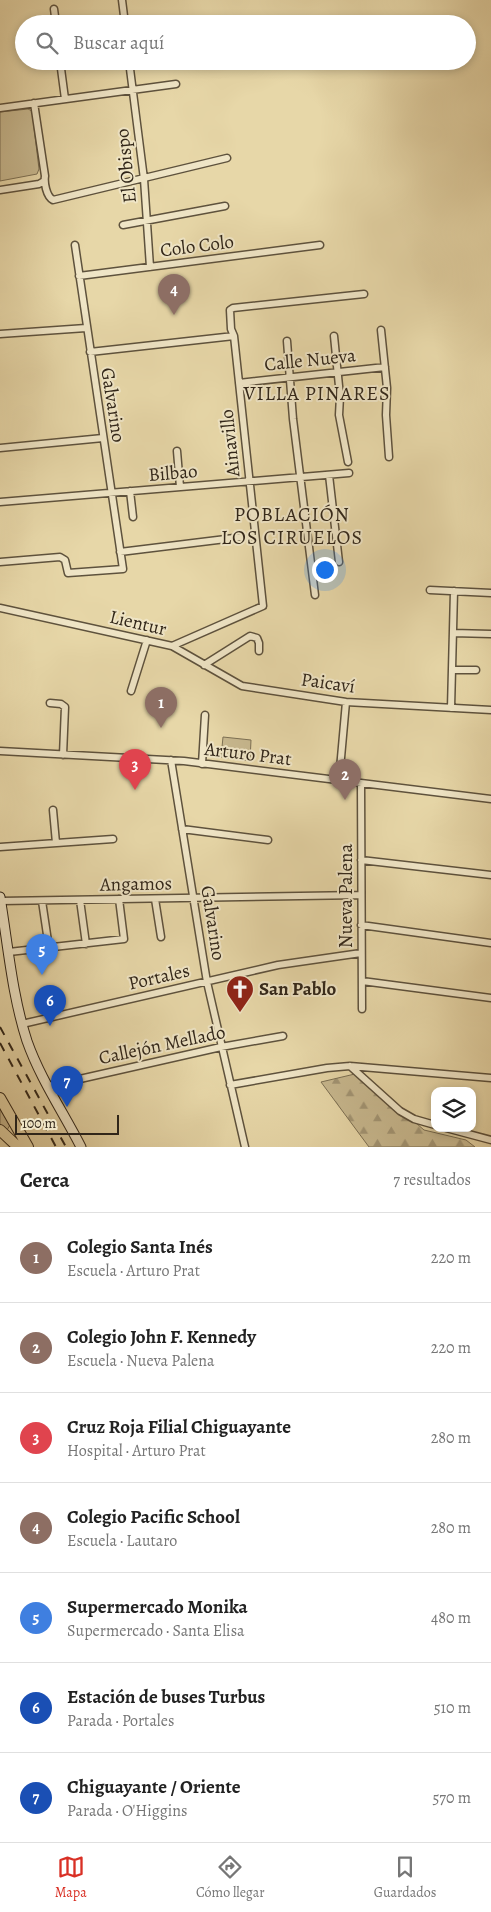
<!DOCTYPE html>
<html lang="es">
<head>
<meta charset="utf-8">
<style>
	:root { --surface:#fff; --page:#f2f2f2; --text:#222; --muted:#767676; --line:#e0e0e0; --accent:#d93025 }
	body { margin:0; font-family:Alegreya,serif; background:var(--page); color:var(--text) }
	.controls { position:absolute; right:15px; bottom:15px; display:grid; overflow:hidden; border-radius:10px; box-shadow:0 2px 8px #0003 }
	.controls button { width:45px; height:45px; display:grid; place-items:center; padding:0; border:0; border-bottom:1px solid var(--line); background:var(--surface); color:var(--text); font:25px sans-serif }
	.scale { position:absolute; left:15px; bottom:12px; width:104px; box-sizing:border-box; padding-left:5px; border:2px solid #312619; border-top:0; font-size:14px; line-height:18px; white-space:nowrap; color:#312619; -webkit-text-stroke:4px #efe5c6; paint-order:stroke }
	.you { position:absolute; left:324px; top:569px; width:18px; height:18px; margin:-12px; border:4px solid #fff; border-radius:50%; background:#1a73e8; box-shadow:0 0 0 8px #1a73e833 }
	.badge { display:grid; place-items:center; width:32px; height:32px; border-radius:50%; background:var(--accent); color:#fff; font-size:16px; font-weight:700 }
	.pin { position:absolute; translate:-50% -41px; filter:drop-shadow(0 1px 2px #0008) }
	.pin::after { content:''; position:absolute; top:26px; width:18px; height:15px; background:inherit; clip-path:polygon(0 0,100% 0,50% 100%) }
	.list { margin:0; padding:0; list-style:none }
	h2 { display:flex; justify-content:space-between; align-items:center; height:65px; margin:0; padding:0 20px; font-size:21px }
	h2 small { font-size:16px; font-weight:400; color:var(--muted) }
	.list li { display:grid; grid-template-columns:32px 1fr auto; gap:15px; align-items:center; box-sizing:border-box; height:90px; padding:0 20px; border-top:1px solid var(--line) }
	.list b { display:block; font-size:19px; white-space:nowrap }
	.list p { margin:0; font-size:16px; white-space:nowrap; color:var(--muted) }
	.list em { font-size:16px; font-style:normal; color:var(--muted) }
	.icon { flex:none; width:28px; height:28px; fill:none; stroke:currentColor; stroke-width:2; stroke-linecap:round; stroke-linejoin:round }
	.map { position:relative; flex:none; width:491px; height:1147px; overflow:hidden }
	.search { position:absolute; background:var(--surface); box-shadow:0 2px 8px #0003; left:15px; right:15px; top:15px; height:55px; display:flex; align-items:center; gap:12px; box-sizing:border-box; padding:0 18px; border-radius:28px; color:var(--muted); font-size:19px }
	.sheet { height:695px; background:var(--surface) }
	nav { display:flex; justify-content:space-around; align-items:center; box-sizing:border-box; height:70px; border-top:1px solid var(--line); background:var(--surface); font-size:14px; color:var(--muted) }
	nav a { display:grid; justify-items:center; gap:2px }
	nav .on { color:var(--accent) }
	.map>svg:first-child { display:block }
</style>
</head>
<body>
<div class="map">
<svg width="491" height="1147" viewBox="0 0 491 1147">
	<defs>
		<pattern id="forest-firs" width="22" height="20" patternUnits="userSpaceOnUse" patternTransform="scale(1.25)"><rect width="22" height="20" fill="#c8b990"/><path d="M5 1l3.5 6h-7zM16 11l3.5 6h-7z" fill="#a39675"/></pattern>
	</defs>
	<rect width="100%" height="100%" fill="#e7d7a8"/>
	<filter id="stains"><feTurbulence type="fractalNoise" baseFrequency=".004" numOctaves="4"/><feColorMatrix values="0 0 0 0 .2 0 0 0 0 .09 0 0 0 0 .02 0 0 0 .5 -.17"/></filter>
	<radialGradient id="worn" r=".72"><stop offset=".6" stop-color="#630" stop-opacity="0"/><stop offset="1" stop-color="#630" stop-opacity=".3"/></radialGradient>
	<!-- forest -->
	<path fill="url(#forest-firs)" stroke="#7c7054" d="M359,1073L424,1130L466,1140L475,1147H369L321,1082Z"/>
	<!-- green -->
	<path fill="#c8b990" stroke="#7c7054" d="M28,109L32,111L39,169L37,174L0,181V112Z
		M223,737L251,740L250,761L221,757Z
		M0,1109L10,1125L7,1130L0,1125Z"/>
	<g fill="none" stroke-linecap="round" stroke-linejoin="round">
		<!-- street casing -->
		<g stroke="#5e523d" stroke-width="9">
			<path id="street" d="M122,0L125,24
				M54,9L56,24
				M60,61L65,99
				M129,61L144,179L150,267
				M34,103L45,176C44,182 46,196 53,200L227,158
				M0,108L176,84
				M0,190L39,184L44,181
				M123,225L225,206
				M79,276L320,245
				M381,330L387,388L386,415L389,457
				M0,334L86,328
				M334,336L340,396L339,415L348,462
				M287,341L293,419L315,595
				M90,352L234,336
				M239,383L385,367
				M0,448L103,438
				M177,451L180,487
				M329,475L339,562
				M130,491L133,517
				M0,502L349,473
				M120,552L242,537
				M0,562L60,557L65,560L68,573L123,569L75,245
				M430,590L491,593
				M0,608L172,646L242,686L346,702L491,710
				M453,633L491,634
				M172,646L263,606L234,336L231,329L230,310L233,308L364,294
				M204,665L250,636L257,638L259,643V651
				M452,670H476
				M131,691L147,640
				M50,703L61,704L65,707L63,755
				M451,708L454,591
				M0,751L184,761L491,799
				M171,760L207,982L245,1147
				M202,764L205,715
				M339,780L346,702
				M361,783L362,1009
				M53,810L56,843
				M182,829L268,840
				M0,847L113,839
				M361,860L491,875
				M155,899L161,937
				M80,900L86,944
				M1,901L361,895
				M42,901L49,948
				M361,925L491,943
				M9,952L124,939L119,899
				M362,981L491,998
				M22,1024L278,965L361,953
				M350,1066L400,1111L414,1119L435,1125
				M230,1085L327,1068L350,1066L491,1078
				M49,1086L221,1047L283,1036
				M446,1128L491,1140"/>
		</g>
		<!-- secondary casing -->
		<g stroke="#312619" stroke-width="11">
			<path id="secondary" d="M0,897C8,945 12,995 27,1041C40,1078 63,1112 81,1147"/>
		</g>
		<!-- primary casing -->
		<g stroke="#312619" stroke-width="12">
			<path id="primary" d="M0,1098L28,1147
				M0,1130L18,1147"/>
		</g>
		<!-- street -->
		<use href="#street" stroke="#efe5c6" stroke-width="6"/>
		<!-- secondary -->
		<use href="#secondary" stroke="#efe5c6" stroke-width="9"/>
		<!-- primary -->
		<use href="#primary" stroke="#e7d7a8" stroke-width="10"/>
		<!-- rail -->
		<path stroke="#312619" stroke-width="2" stroke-dasharray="9 9" stroke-linecap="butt" d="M0,1027L66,1147
			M0,1043L56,1147"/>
	</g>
	<!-- icons -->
	<defs>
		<g id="church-pin" transform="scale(1.4375)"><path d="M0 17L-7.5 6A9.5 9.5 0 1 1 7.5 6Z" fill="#8f2418" stroke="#efe5c6"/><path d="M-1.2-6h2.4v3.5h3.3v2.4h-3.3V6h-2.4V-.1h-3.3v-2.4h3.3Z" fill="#fff"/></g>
	</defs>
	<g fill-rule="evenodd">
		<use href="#church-pin" x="240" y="989"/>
	</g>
	<g text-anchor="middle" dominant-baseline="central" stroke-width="4" stroke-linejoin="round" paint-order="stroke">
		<!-- street labels -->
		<g font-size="19" fill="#312619" stroke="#efe5c6">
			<text transform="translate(126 166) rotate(-96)">El Obispo</text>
			<text transform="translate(197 246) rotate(-7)">Colo Colo</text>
			<text transform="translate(310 360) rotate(-6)">Calle Nueva</text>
			<text transform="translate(113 405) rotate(81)">Galvarino</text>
			<text transform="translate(230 443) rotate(-96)">Ainavillo</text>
			<text transform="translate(173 473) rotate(-5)">Bilbao</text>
			<text transform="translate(138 623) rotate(13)">Lientur</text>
			<text transform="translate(328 683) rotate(8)">Paicaví</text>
			<text transform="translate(248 754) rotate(7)">Arturo Prat</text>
			<text transform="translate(136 884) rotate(-1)">Angamos</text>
			<text transform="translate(346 896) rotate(-90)">Nueva Palena</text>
			<text transform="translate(213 923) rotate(81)">Galvarino</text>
			<text transform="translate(159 977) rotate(-13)">Portales</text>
			<text transform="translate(162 1045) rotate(-12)">Callejón Mellado</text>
		</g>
		<!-- poi labels -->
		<g font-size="19" font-weight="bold" fill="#312619" stroke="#efe5c6" text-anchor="start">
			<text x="259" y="989">San Pablo</text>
		</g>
		<!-- neighbourhood labels -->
		<g font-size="20" letter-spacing="1" fill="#312619" stroke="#efe5c6">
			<text x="317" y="393">VILLA PINARES</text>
			<text x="292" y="514">POBLACIÓN<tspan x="292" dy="23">LOS CIRUELOS</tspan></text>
		</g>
	</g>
	<rect width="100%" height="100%" filter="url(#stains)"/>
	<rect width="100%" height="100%" fill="url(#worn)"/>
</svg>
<div class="controls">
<button><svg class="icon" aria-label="layers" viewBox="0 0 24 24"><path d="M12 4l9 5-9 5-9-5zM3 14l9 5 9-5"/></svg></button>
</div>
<div class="scale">100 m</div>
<div class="you"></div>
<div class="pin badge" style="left:161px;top:728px;background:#8d6e63">1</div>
<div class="pin badge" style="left:345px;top:800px;background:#8d6e63">2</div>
<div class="pin badge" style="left:135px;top:790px;background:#e0444e">3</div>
<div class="pin badge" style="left:174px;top:315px;background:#8d6e63">4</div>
<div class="pin badge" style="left:42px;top:975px;background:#3f7fe0">5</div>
<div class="pin badge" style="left:50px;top:1026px;background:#1a4fb4">6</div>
<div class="pin badge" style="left:67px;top:1107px;background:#1a4fb4">7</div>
<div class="search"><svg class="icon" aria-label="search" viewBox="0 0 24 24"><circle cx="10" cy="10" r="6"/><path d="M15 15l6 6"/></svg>Buscar aquí</div>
</div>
<section class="sheet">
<h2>Cerca<small>7 resultados</small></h2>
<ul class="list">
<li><span class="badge" style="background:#8d6e63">1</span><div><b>Colegio Santa Inés</b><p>Escuela · Arturo Prat</p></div><em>220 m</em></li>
<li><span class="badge" style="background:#8d6e63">2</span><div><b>Colegio John F. Kennedy</b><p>Escuela · Nueva Palena</p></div><em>220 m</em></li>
<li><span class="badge" style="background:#e0444e">3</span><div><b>Cruz Roja Filial Chiguayante</b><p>Hospital · Arturo Prat</p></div><em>280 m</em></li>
<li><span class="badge" style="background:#8d6e63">4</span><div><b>Colegio Pacific School</b><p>Escuela · Lautaro</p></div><em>280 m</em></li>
<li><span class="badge" style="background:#3f7fe0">5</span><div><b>Supermercado Monika</b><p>Supermercado · Santa Elisa</p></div><em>480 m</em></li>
<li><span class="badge" style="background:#1a4fb4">6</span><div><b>Estación de buses Turbus</b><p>Parada · Portales</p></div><em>510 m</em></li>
<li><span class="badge" style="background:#1a4fb4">7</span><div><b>Chiguayante / Oriente</b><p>Parada · O'Higgins</p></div><em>570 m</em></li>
</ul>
</section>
<nav>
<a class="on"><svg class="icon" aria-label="map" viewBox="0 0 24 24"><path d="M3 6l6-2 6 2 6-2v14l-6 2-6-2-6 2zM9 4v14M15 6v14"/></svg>Mapa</a>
<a><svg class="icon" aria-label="directions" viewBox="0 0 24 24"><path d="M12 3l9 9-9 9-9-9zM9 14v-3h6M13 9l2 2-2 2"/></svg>Cómo llegar</a>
<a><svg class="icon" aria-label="saved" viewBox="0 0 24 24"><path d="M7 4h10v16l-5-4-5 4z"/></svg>Guardados</a>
</nav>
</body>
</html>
